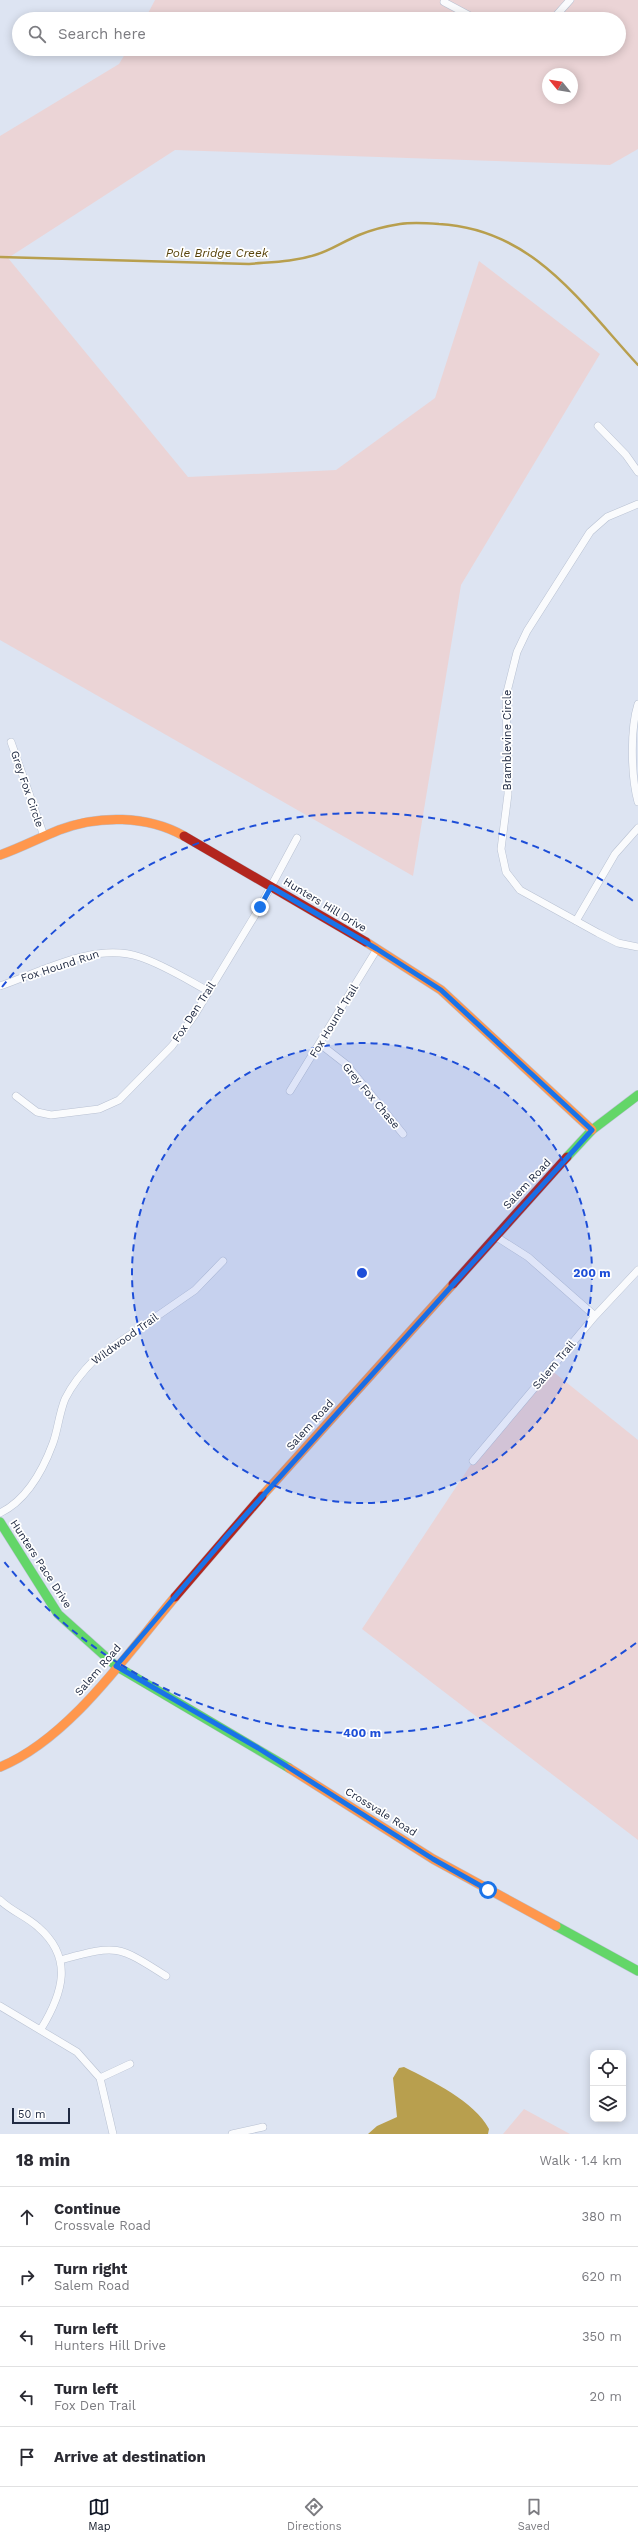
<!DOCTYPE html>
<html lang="en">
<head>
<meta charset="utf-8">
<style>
	:root { --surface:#fff; --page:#f2f2f3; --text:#2b2b33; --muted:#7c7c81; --line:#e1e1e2; --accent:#111827 }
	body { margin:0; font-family:"Work Sans",sans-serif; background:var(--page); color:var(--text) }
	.controls { position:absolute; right:12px; bottom:12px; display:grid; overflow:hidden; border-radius:8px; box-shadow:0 2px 10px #0003 }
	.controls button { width:36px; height:36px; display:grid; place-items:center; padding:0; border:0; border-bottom:1px solid var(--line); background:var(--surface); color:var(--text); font:20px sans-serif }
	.compass { position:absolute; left:542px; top:68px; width:36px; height:36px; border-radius:50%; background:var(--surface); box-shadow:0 2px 10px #0003; rotate:300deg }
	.scale { position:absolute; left:12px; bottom:10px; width:58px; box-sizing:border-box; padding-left:4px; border:2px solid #212b43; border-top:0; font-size:11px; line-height:14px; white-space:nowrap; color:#212b43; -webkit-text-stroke:3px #fff; paint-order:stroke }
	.stop { position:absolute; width:12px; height:12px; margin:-9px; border:3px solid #1a73e8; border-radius:50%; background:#fff }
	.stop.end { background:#1a73e8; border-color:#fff; box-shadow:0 1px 4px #0008 }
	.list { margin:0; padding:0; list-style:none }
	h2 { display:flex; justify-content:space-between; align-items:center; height:52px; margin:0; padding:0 16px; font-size:17px }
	h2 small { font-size:13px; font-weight:400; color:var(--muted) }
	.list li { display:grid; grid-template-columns:26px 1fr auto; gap:12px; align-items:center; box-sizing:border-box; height:60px; padding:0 16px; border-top:1px solid var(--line) }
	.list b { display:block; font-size:15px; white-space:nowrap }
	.list p { margin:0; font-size:13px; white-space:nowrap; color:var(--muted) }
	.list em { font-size:13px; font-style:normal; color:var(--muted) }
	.icon { flex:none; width:22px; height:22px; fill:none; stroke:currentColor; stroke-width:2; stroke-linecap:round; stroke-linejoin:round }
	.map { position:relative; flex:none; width:638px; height:2134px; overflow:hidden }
	.search { position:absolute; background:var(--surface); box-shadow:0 2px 10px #0003; left:12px; right:12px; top:12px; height:44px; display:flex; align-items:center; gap:10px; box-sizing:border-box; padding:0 14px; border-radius:22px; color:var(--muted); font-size:15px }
	.sheet { height:352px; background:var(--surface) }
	nav { display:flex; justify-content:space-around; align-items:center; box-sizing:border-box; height:56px; border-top:1px solid var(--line); background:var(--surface); font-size:11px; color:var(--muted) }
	nav a { display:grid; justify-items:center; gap:2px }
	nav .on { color:var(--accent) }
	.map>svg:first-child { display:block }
</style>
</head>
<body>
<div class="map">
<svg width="638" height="2134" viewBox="0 0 638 2134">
	<rect width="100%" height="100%" fill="#dde4f2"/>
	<!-- green -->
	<path fill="#ebd4d6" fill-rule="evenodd" d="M155,0H638V149L610,165L175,150L8,258L188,477L336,470L435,398L479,261L600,354L461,585L413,876L0,640V136L119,64L128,49H619V19H145ZM548,74H572V98H548Z
		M551,1370L638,1440V1840L362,1629L472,1463Z
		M524,2109L570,2134H503Z"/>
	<!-- water -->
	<path fill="#b89f4e" d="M404,2067C432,2081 474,2101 489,2129L488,2134H368L377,2126L397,2117L393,2078L399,2068Z"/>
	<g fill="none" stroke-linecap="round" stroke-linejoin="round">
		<!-- stream -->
		<path stroke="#b89f4e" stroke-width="2.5" d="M0,257L249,264C271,262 293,262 315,255C330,251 344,241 359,235C371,230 387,226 400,224C413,222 426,223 439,224C533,229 580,302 638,365"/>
		<!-- street casing -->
		<g stroke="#b8c1d2" stroke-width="8">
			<path id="street" d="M444,2L476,19
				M553,19L570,0
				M598,426L626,455L638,472
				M638,504L607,517L590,532L527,631L517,652L506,696L508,794L501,849L506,872L520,890L598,933L618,943L638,947
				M638,704C630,729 631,777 638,802
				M11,742L44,836
				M576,921L615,854L638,828
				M0,986C43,971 95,942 140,957C164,965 186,979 208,991
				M320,1044L347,1065L403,1134
				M290,1091L377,949
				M16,1096L37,1112L51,1115L99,1109L119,1100L172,1046L194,1016L260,907L297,838
				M495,1236L528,1257L595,1316
				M473,1461L595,1316L638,1270
				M0,1513C27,1500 43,1470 53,1443C58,1429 59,1414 65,1399C72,1385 84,1370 95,1359L195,1290L223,1261
				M0,1900C11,1911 26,1916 38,1927C74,1958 63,1993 41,2029
				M60,1960C117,1945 116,1944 166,1976
				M0,2006L77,2052L100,2078L113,2134
				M100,2078L130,2064
				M232,2134L263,2127"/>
		</g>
		<!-- fast casing -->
		<g stroke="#b8c1d2" stroke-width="10">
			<path id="fast" d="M567,1157L592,1130L638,1095
				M0,1522L58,1614L116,1666L289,1768
				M556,1926L638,1971"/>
		</g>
		<!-- slow casing -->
		<g stroke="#b8c1d2" stroke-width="10">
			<path id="slow" d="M0,855C20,848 39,838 59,830C98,815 147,815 184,836
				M366,942L441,990L592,1130
				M262,1496L453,1284
				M0,1767C69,1739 127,1654 175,1597
				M289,1768L433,1859L556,1926"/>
		</g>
		<!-- jam casing -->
		<g stroke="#b8c1d2" stroke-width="10">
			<path id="jam" d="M184,836L366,942
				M453,1284L567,1157
				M175,1597L262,1496"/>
		</g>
		<!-- street -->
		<use href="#street" stroke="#fafbfd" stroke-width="7"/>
		<!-- fast -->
		<use href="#fast" stroke="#63d668" stroke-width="9"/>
		<!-- slow -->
		<use href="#slow" stroke="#ff974d" stroke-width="9"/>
		<!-- jam -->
		<use href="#jam" stroke="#b3261e" stroke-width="9"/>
	</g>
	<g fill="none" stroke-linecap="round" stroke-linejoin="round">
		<!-- route -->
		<path stroke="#1a73e8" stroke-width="5" d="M260,907L271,887L377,949L441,990L592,1130L225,1538L116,1666L258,1748L433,1859L488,1890"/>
	</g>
	<!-- distance rings -->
	<circle cx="362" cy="1273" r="230" fill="#1d4ed8" fill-opacity=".12"/>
	<g fill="none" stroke="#1d4ed8" stroke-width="2" stroke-dasharray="7 5">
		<circle cx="362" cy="1273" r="230"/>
		<path d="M636 1643A460 460 0 0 1 2 1559M2 987A460 460 0 0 1 636 903"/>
	</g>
	<g text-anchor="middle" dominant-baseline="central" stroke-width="3.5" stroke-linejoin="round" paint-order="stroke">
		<!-- street labels -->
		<g font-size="11" fill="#212b43" stroke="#fff">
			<text transform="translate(507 740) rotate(-90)">Bramblevine Circle</text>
			<text transform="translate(27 789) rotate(71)">Grey Fox Circle</text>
			<text transform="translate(325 905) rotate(31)">Hunters Hill Drive</text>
			<text transform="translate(60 966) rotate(-18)">Fox Hound Run</text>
			<text transform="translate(194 1012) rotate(-57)">Fox Den Trail</text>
			<text transform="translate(334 1021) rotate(-59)">Fox Hound Trail</text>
			<text transform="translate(371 1096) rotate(50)">Grey Fox Chase</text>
			<text transform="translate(527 1184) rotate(-47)">Salem Road</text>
			<text transform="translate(125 1339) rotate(-36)">Wildwood Trail</text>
			<text transform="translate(554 1365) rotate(-50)">Salem Trail</text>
			<text transform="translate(310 1425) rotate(-48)">Salem Road</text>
			<text transform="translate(41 1564) rotate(57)">Hunters Pace Drive</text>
			<text transform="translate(98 1670) rotate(-49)">Salem Road</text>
			<text transform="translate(381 1812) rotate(32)">Crossvale Road</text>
		</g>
		<!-- water labels -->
		<g font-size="12" font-style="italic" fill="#58430a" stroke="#fff">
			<text x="217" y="253">Pole Bridge Creek</text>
		</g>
	</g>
	<circle cx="362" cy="1273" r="6" fill="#1d4ed8" stroke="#fff" stroke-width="2"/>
	<g font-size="12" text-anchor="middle" font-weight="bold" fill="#1d4ed8" stroke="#fff" stroke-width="3.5" stroke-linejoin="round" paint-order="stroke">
		<text x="592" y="1277">200 m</text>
		<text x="362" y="1737">400 m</text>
	</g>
</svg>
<div class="controls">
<button><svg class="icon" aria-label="locate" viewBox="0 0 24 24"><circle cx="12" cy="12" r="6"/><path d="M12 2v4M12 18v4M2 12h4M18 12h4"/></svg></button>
<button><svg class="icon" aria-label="layers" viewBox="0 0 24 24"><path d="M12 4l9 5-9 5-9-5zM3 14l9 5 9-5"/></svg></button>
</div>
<svg class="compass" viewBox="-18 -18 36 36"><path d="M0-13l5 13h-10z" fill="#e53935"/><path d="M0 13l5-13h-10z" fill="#7c7c81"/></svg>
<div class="scale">50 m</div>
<div class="stop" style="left:488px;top:1890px"></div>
<div class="stop end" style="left:260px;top:907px"></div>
<div class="search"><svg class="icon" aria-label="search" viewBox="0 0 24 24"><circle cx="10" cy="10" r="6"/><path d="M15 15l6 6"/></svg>Search here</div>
</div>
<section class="sheet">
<h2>18 min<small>Walk · 1.4 km</small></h2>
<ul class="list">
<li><svg class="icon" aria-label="ahead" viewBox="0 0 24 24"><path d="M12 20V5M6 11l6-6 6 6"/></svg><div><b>Continue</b><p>Crossvale Road</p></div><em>380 m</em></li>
<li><svg class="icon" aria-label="right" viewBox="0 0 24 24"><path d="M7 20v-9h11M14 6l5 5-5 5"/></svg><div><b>Turn right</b><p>Salem Road</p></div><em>620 m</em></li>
<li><svg class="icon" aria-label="left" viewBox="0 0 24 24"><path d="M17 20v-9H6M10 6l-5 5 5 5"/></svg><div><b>Turn left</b><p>Hunters Hill Drive</p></div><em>350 m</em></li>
<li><svg class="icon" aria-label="left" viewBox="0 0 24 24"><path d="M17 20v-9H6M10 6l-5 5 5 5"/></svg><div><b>Turn left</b><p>Fox Den Trail</p></div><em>20 m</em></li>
<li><svg class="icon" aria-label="arrive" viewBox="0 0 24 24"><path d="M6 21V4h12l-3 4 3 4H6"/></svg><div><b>Arrive at destination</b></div></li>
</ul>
</section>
<nav>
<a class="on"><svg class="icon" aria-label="map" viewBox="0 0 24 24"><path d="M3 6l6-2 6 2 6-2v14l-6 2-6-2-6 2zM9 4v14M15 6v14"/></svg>Map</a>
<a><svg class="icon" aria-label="directions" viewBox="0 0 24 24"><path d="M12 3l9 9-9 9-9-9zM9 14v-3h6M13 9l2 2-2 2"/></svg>Directions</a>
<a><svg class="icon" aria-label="saved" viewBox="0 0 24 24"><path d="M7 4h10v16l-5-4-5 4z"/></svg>Saved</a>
</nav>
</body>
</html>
